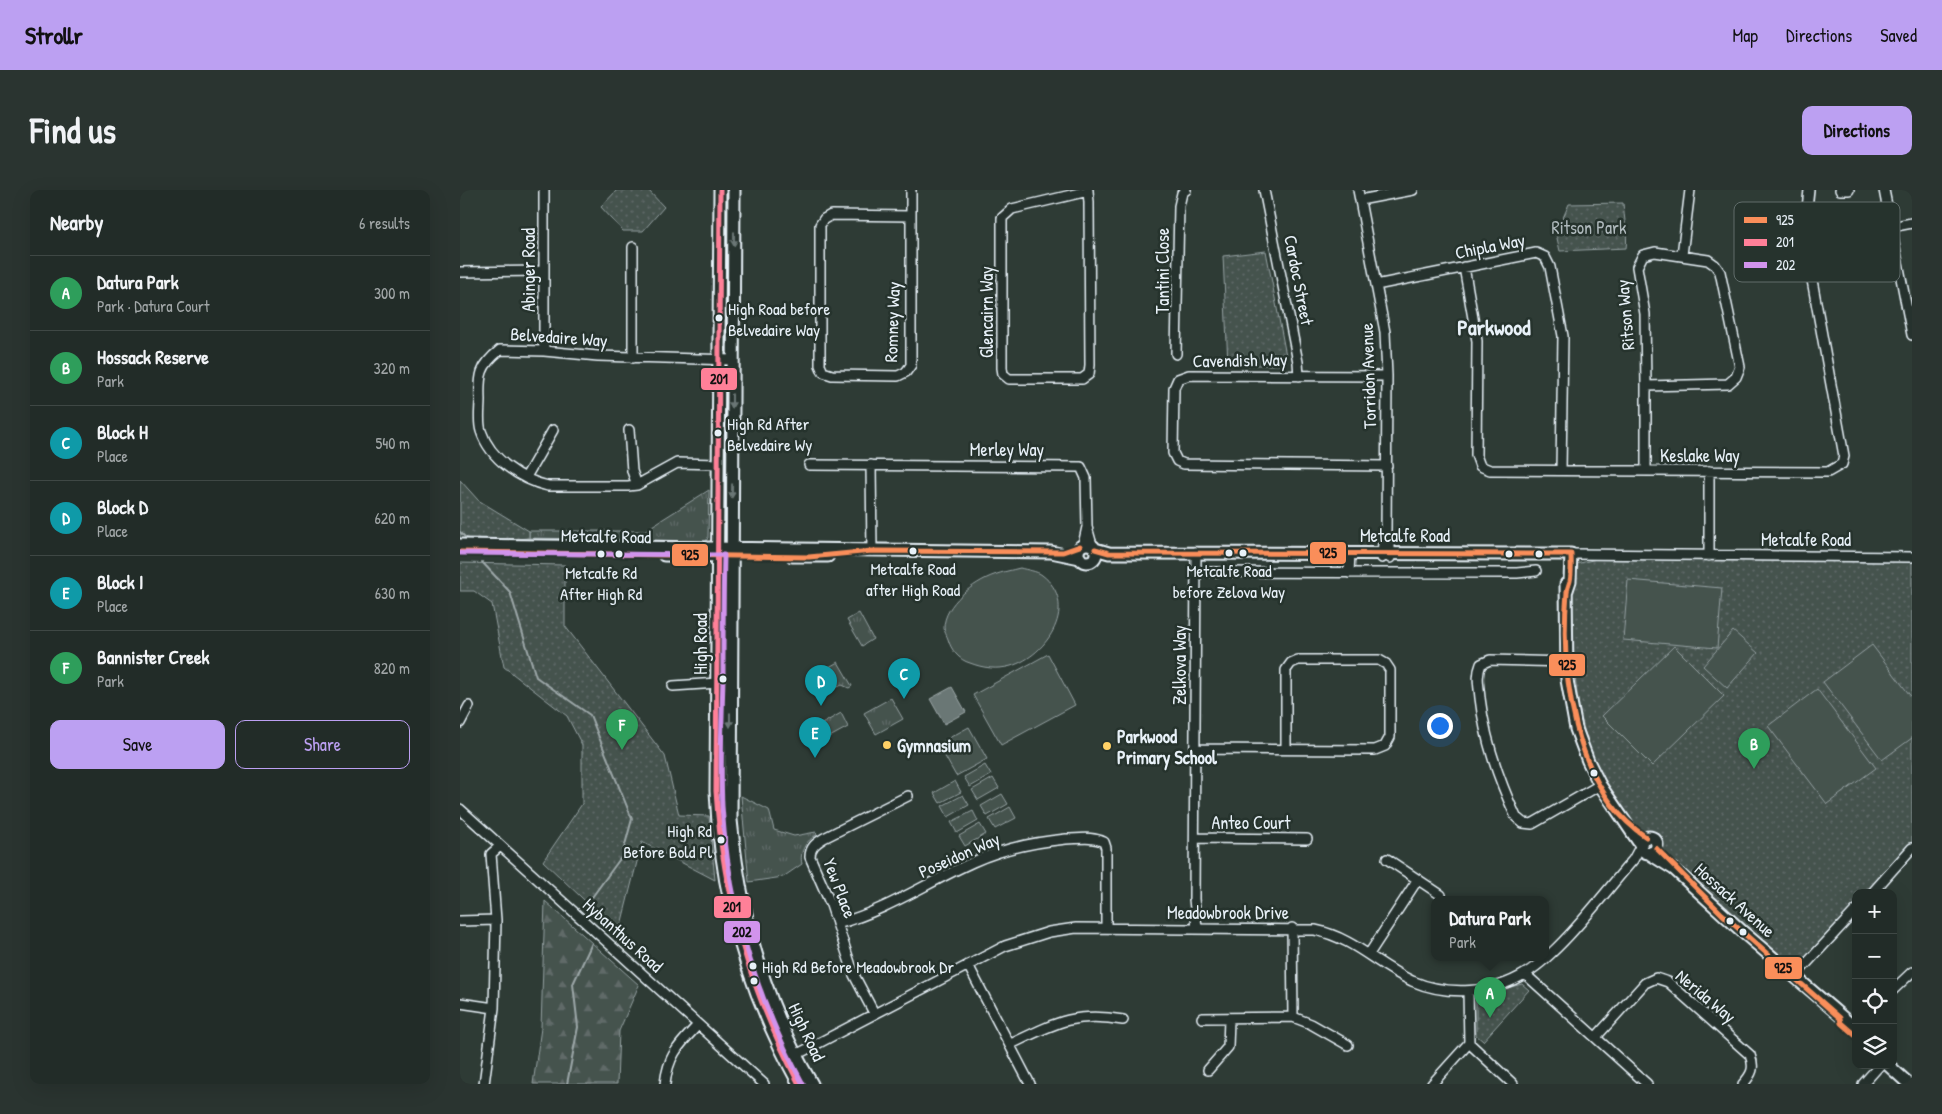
<!DOCTYPE html>
<html lang="en">
<head>
<meta charset="utf-8">
<style>
	:root { --surface:#222c28; --page:#2a3430; --text:#f1f3f6; --muted:#a2a7a8; --line:#3f4845; --accent:#bca0f2 }
	body { margin:0; font-family:"Patrick Hand",sans-serif; background:var(--page); color:var(--text) }
	.controls { position:absolute; right:15px; bottom:15px; display:grid; overflow:hidden; border-radius:10px; box-shadow:0 5px 20px #0002 }
	.controls button { width:45px; height:45px; display:grid; place-items:center; padding:0; border:0; border-bottom:1px solid var(--line); background:var(--surface); color:var(--text); font:25px sans-serif }
	.you { position:absolute; left:979px; top:535px; width:18px; height:18px; margin:-12px; border:4px solid #fff; border-radius:50%; background:#1a73e8; box-shadow:0 0 0 8px #1a73e833 }
	.badge { display:grid; place-items:center; width:32px; height:32px; border-radius:50%; background:var(--accent); color:#fff; font-size:16px; font-weight:700 }
	.pin { position:absolute; translate:-50% -41px; filter:drop-shadow(0 1px 2px #0008) }
	.pin::after { content:''; position:absolute; top:26px; width:18px; height:15px; background:inherit; clip-path:polygon(0 0,100% 0,50% 100%) }
	.popup { position:absolute; left:971px; top:706px; width:118px; height:65px; box-sizing:border-box; display:grid; place-content:center; border-radius:10px; background:var(--surface); filter:drop-shadow(0 1px 4px #0005); font-size:16px; white-space:nowrap; color:var(--muted) }
	.popup b { font-size:19px; color:var(--text) }
	.popup::after { content:''; position:absolute; left:50%; top:100%; margin-left:-10px; border:10px solid transparent; border-top-color:var(--surface) }
	.list { margin:0; padding:0; list-style:none }
	h2 { display:flex; justify-content:space-between; align-items:center; height:65px; margin:0; padding:0 20px; font-size:21px }
	h2 small { font-size:16px; font-weight:400; color:var(--muted) }
	.list li { display:grid; grid-template-columns:32px 1fr auto; gap:15px; align-items:center; box-sizing:border-box; height:75px; padding:0 20px; border-top:1px solid var(--line) }
	.list b { display:block; font-size:19px; white-space:nowrap }
	.list p { margin:0; font-size:16px; white-space:nowrap; color:var(--muted) }
	.list em { font-size:16px; font-style:normal; color:var(--muted) }
	.actions { display:flex; gap:10px; padding:15px 20px }
	.actions a { flex:1; padding:11px 0; border:1px solid var(--accent); border-radius:10px; text-align:center; font-size:18px; color:var(--accent) }
	.actions .main { background:var(--accent); color:#111 }
	.icon { flex:none; width:28px; height:28px; fill:none; stroke:currentColor; stroke-width:2; stroke-linecap:round; stroke-linejoin:round }
	.map { position:relative; flex:none; width:1452px; height:894px; overflow:hidden; border-radius:10px }
	header { display:flex; align-items:center; gap:30px; box-sizing:border-box; height:70px; padding:0 25px; background:var(--accent); color:#111 }
	header strong { font-size:24px }
	nav { display:flex; gap:28px; margin-inline-start:auto; font-size:18px }
	.intro { display:flex; align-items:center; justify-content:space-between; box-sizing:border-box; height:120px; padding:0 30px }
	h1 { margin:0; font-size:35px }
	.button { padding:12px 22px; border-radius:10px; background:var(--accent); color:#111; font-size:18px; font-weight:700 }
	main { display:flex; gap:30px; padding:0 30px }
	aside { flex:1; background:var(--surface); border-radius:10px; box-shadow:0 5px 20px #0002 }
	.map>svg:first-child { display:block }
</style>
</head>
<body>
<header>
<strong>Strollr</strong>
<nav><a>Map</a><a>Directions</a><a>Saved</a></nav>
</header>
<div class="intro"><h1>Find us</h1><a class="button">Directions</a></div>
<main>
<aside>
<h2>Nearby<small>6 results</small></h2>
<ul class="list">
<li><span class="badge" style="background:#2e9e5b">A</span><div><b>Datura Park</b><p>Park · Datura Court</p></div><em>300 m</em></li>
<li><span class="badge" style="background:#2e9e5b">B</span><div><b>Hossack Reserve</b><p>Park</p></div><em>320 m</em></li>
<li><span class="badge" style="background:#0f9aa8">C</span><div><b>Block H</b><p>Place</p></div><em>540 m</em></li>
<li><span class="badge" style="background:#0f9aa8">D</span><div><b>Block D</b><p>Place</p></div><em>620 m</em></li>
<li><span class="badge" style="background:#0f9aa8">E</span><div><b>Block I</b><p>Place</p></div><em>630 m</em></li>
<li><span class="badge" style="background:#2e9e5b">F</span><div><b>Bannister Creek</b><p>Park</p></div><em>820 m</em></li>
</ul>
<div class="actions"><a class="main">Save</a><a>Share</a></div>
</aside>
<div class="map">
<svg width="1452" height="894" viewBox="0 0 1452 894">
	<defs>
		<pattern id="grass-tufts" width="24" height="20" patternUnits="userSpaceOnUse" patternTransform="scale(1.25)"><rect width="24" height="20" fill="#45524e"/><path d="M3 7l-1-3M5 7V3M7 7l1-3M15 17l-1-3M17 17v-4M19 17l1-3" fill="none" stroke="#606b68"/></pattern>
		<pattern id="forest-firs" width="22" height="20" patternUnits="userSpaceOnUse" patternTransform="scale(1.25)"><rect width="22" height="20" fill="#45524e"/><path d="M5 1l3.5 6h-7zM16 11l3.5 6h-7z" fill="#606b68"/></pattern>
		<pattern id="park-dots" width="8" height="8" patternUnits="userSpaceOnUse" patternTransform="scale(1.25)"><rect width="8" height="8" fill="#45524e"/><path d="M2 2h.1M6 6h.1" fill="none" stroke="#606b68" stroke-width="1.8" stroke-linecap="round"/></pattern>
	</defs>
	<rect width="100%" height="100%" fill="#2e3b35"/>
	<filter id="ink" filterUnits="userSpaceOnUse"><feTurbulence type="fractalNoise" baseFrequency=".02" numOctaves="2"/><feDisplacementMap in="SourceGraphic" scale="10" xChannelSelector="R" yChannelSelector="G"/><feConvolveMatrix kernelMatrix="1 2 1 2 8 2 1 2 1" color-interpolation-filters="sRGB"/></filter>
	<g filter="url(#ink)">
		<!-- grass -->
		<path fill="url(#grass-tufts)" stroke="#96a2a3" d="M249,300L248,348L246,351L69,348V341H184Z
			M399,423L413,449L402,456L387,430Z
			M378,472L392,496L389,498L382,495L373,499L367,490L374,486L369,477Z
			M431,508L443,529L416,544L404,523Z
			M381,523L388,537L353,556L355,547L353,539Z
			M281,606L309,620L314,640L334,646L356,642L357,645C346,650 339,662 342,674L323,687L289,692Z"/>
		<!-- forest -->
		<path fill="url(#forest-firs)" stroke="#96a2a3" d="M85,711L179,795L159,841L157,894H73L81,838Z"/>
		<!-- park -->
		<path fill="url(#park-dots)" stroke="#96a2a3" d="M157,0H188L204,17L183,41H163L141,17Z
			M1163,13C1164,27 1168,46 1166,58L1100,61L1096,44L1109,14Z
			M806,61L827,171L824,175H768L763,66Z
			M0,290L18,310L69,341V348L42,350H0Z
			M1149,366L1452,371V653L1407,703H1396V715L1341,773L1335,776L1328,775L1212,672L1200,657L1201,648L1195,642C1178,643 1168,629 1159,617C1121,562 1113,501 1113,435C1113,414 1112,394 1116,374Z
			M0,373L105,375V436L205,566L219,625L249,626L255,690L182,652L159,743L83,671L122,614V555L107,526L44,477L32,414L14,401H0Z
			M1062,794L1069,800L1023,851L1016,845V811L1021,805Z"/>
		<!-- garden -->
		<path fill="#45524e" stroke="#96a2a3" d="M560,378C567,380 577,381 582,385C620,414 588,465 551,476C537,480 523,478 510,473C499,470 491,460 488,449C487,446 484,441 484,438C484,414 514,392 534,385C542,382 552,380 560,378Z
			M1168,390L1262,398L1257,458L1163,450Z
			M1273,441L1298,463L1267,498L1243,476Z
			M1412,455L1452,508V548L1422,570L1363,492Z
			M1214,456L1264,506L1192,576L1142,526Z
			M588,464L615,515L541,555L513,505Z
			M1357,499L1416,578L1367,614L1308,536Z
			M509,537L527,569L496,586L478,554Z
			M525,575L531,585L510,597L504,587Z
			M533,588L539,598L518,610L512,600Z
			M495,591L501,602L480,613L474,603Z
			M542,604L548,614L527,626L521,616Z
			M503,605L509,615L488,627L482,616Z
			M550,617L556,628L535,639L529,629Z
			M513,621L518,631L497,643L491,632Z
			M520,634L526,644L505,656L499,646Z"/>
		<!-- water -->
		<path fill="#6b7775" stroke="#9da8a9" d="M492,497L506,522L484,534L470,509Z"/>
		<g fill="none" stroke-linecap="round" stroke-linejoin="round">
			<!-- stream -->
			<path stroke="#9da8a9" stroke-width="2" d="M0,342L7,349
				M22,372L50,402L76,487L130,525L172,629L162,666L130,710
				M107,894L118,837L113,794L132,753"/>
			<!-- minor casing -->
			<g stroke="#e8f1f8" stroke-width="12">
				<path id="minor" d="M628,0V1L629,12L630,175L629,184L622,189H549L543,184L542,178V28L552,19L628,1
					M804,0L838,172L839,186
					M898,0L925,142L927,186L926,344L923,352L922,368
					M1380,0H1389
					M1424,0L1452,145
					M900,10L953,0
					M451,26L371,25L364,29L360,35V175L363,182L372,185L438,186L446,182L451,175V0
					M1431,37L1452,33
					M173,57V168
					M1222,65L1230,0
					M1004,77L1017,151L1016,265L1020,276L1030,280L1368,282L1382,274L1384,266L1344,46L1349,0
					M0,82L84,81
					M916,95L1076,63L1085,67L1090,77L1103,146L1101,280
					M84,161V0
					M716,164L719,16L722,3L726,0
					M1186,196L1185,124L1177,77L1183,65L1195,62L1248,70L1255,75L1260,82L1280,177L1276,187L1268,194L1186,196V281
					M169,240L172,281L177,295
					M258,274L217,273L177,295L168,296H88C61,290 30,269 21,241C18,232 20,220 20,210C19,185 20,176 40,160L84,161L138,166L272,170
					M349,275L621,277L626,288L627,337L632,355
					M411,275L412,361
					M927,276L724,274L717,271L713,263L714,198L718,189L729,185L927,186
					M66,287L93,240
					M926,344L930,352V368
					M623,355L627,337
					M736,362L734,709L737,738
					M1111,364L1452,367
					M1249,366V281
					M748,382L1057,383L1076,381
					M889,383L890,363
					M1107,472L1030,470L1021,474C1016,486 1019,496 1020,508C1025,551 1038,588 1056,627L1063,633L1072,634L1140,595
					M213,496L258,493
					M0,533L9,516
					M735,559L915,560L925,556L930,547V480L926,474L919,470H838L831,473L826,480V559
					M0,619L304,894
					M735,648L847,649
					M927,669L981,705
					M1412,703L1452,658
					M0,731L36,730
					M377,734C428,720 466,693 513,672C542,659 574,652 606,649C619,649 632,646 644,652L646,658V737
					M832,738L833,827
					M909,764L958,689
					M508,775L570,894
					M1065,784L1187,894
					M1334,787L1396,720
					M1433,800L1452,782
					M0,813L34,818
					M414,823L394,785L371,715L350,667C350,657 356,653 364,648L448,606
					M742,828L833,827L851,834L888,855
					M1136,847L1185,793L1196,788L1208,792L1290,865C1295,878 1292,884 1283,894
					M1009,853L1053,894
					M551,854C593,834 615,821 663,830
					M330,868L545,756L589,742L616,738L855,740C894,748 917,775 952,791C987,806 1033,804 1066,783C1102,761 1144,703 1173,670L1180,657
					M748,880L768,857L769,829
					M24,894L34,818L36,730L31,664L40,656
					M205,894C208,865 219,855 238,835
					M972,894L1009,853L1008,801
					M1403,894L1420,875"/>
			</g>
			<!-- major casing -->
			<g stroke="#e8f1f8" stroke-width="15">
				<path id="major" d="M260,0L256,601C260,706 288,802 339,894
					M274,0L271,630C280,721 304,814 352,894
					M618 363a9 9 0 1 1 18 0a9 9 0 1 1-18 0Z
					M0,355L591,362L620,368
					M635,359L649,363L1111,364L1110,391L1107,400
					M204,365L266,366
					M332,366H368
					M1106,394L1107,490L1116,539L1128,571L1140,595L1180,654
					M1181 655a8 8 0 1 1 16 0a8 8 0 1 1-16 0Z
					M1190,664L1214,679L1284,743L1396,839
					M1428,875L1449,894"/>
			</g>
			<!-- minor -->
			<use href="#minor" stroke="#26332d" stroke-width="9"/>
			<!-- major -->
			<use href="#major" stroke="#26332d" stroke-width="11"/>
			<!-- bus-1 casing -->
			<g stroke="#26332d" stroke-width="9">
				<path id="bus-1" d="M635,359L649,363L1111,364C1111,373 1112,382 1110,391C1109,395 1107,398 1107,402C1100,482 1113,599 1186,647
					M0,362L349,367L412,361L603,362L620,356
					M1196,658L1262,724L1380,828L1381,833L1396,846"/>
			</g>
			<!-- bus-2 casing -->
			<g stroke="#26332d" stroke-width="9">
				<path id="bus-2" d="M260,0L256,601C263,709 289,798 339,894"/>
			</g>
			<!-- bus-3 casing -->
			<g stroke="#26332d" stroke-width="9">
				<path id="bus-3" d="M0,363L264,365C263,406 263,446 263,487C262,530 260,573 262,616C268,714 296,808 343,894"/>
			</g>
			<!-- bus-1 -->
			<use href="#bus-1" stroke="#fa8e5a" stroke-width="5"/>
			<!-- bus-2 -->
			<use href="#bus-2" stroke="#ff8098" stroke-width="5"/>
			<!-- bus-3 -->
			<use href="#bus-3" stroke="#d193ec" stroke-width="5"/>
		</g>
		<!-- one-way arrows -->
		<defs><path id="oneway-solid" d="M-6-.8H1V-3.2L6.5 0L1 3.2V.8H-6Z" transform="scale(1.25)"/></defs>
		<g fill="#6a7674">
			<use href="#oneway-solid" transform="translate(274 49) rotate(90)"/>
			<use href="#oneway-solid" transform="translate(272 211) rotate(90)"/>
			<use href="#oneway-solid" transform="translate(272 301) rotate(91)"/>
			<use href="#oneway-solid" transform="translate(270 530) rotate(90)"/>
		</g>
	</g>
	<!-- markers -->
	<g fill="#e8f1f8" stroke="#26332d" stroke-width="2">
		<circle cx="259" cy="128" r="4.5"/>
		<circle cx="258" cy="243" r="4.5"/>
		<circle cx="453" cy="361" r="4.5"/>
		<circle cx="769" cy="363" r="4.5"/>
		<circle cx="783" cy="363" r="4.5"/>
		<circle cx="141" cy="364" r="4.5"/>
		<circle cx="159" cy="364" r="4.5"/>
		<circle cx="1049" cy="364" r="4.5"/>
		<circle cx="1079" cy="364" r="4.5"/>
		<circle cx="263" cy="489" r="4.5"/>
		<circle cx="1134" cy="583" r="4.5"/>
		<circle cx="261" cy="650" r="4.5"/>
		<circle cx="1270" cy="731" r="4.5"/>
		<circle cx="1283" cy="742" r="4.5"/>
		<circle cx="293" cy="776" r="4.5"/>
		<circle cx="294" cy="791" r="4.5"/>
	</g>
	<g fill="#ffd166" stroke="#26332d" stroke-width="2">
		<circle cx="427" cy="555" r="5"/>
		<circle cx="647" cy="556" r="5"/>
	</g>
	<g text-anchor="middle" dominant-baseline="central" stroke-width="5" stroke-linejoin="round" paint-order="stroke">
		<!-- bus labels -->
		<g font-size="17" fill="#e8f1f8" stroke="#26332d" text-anchor="start">
			<text x="268" y="118">High Road before<tspan x="268" dy="21">Belvedaire Way</tspan></text>
			<text x="267" y="233">High Rd After<tspan x="267" dy="21">Belvedaire Wy</tspan></text>
			<text x="453" y="378" text-anchor="middle">Metcalfe Road<tspan x="453" dy="21">after High Road</tspan></text>
			<text x="769" y="380" text-anchor="middle">Metcalfe Road<tspan x="769" dy="21">before Zelova Way</tspan></text>
			<text x="141" y="382" text-anchor="middle">Metcalfe Rd<tspan x="141" dy="21">After High Rd</tspan></text>
			<text x="252" y="640" text-anchor="end">High Rd<tspan x="252" dy="21">Before Bold Pl</tspan></text>
			<text x="302" y="776">High Rd Before Meadowbrook Dr</text>
		</g>
		<!-- park labels -->
		<g font-size="18" fill="#afb9bc" stroke="#26332d">
			<text x="1129" y="37">Ritson Park</text>
		</g>
		<!-- street labels -->
		<g font-size="18" fill="#e8f1f8" stroke="#26332d">
			<text transform="translate(1030 56) rotate(-11)">Chipla Way</text>
			<text transform="translate(68 80) rotate(-90)">Abinger Road</text>
			<text transform="translate(702 81) rotate(-90)">Tantini Close</text>
			<text transform="translate(839 90) rotate(79)">Cardoc Street</text>
			<text transform="translate(526 122) rotate(-90)">Glencairn Way</text>
			<text transform="translate(1165 125) rotate(-95)">Ritson Way</text>
			<text transform="translate(432 132) rotate(-88)">Romney Way</text>
			<text transform="translate(99 147) rotate(4)">Belvedaire Way</text>
			<text transform="translate(780 170) rotate(-1)">Cavendish Way</text>
			<text transform="translate(908 186) rotate(-92)">Torridon Avenue</text>
			<text x="547" y="259">Merley Way</text>
			<text x="1240" y="265">Keslake Way</text>
			<text x="945" y="345">Metcalfe Road</text>
			<text transform="translate(146 346) rotate(1)">Metcalfe Road</text>
			<text x="1346" y="349">Metcalfe Road</text>
			<text transform="translate(240 454) rotate(-90)">High Road</text>
			<text transform="translate(719 475) rotate(-90)">Zelkova Way</text>
			<text x="791" y="632">Anteo Court</text>
			<text transform="translate(499 665) rotate(-24)">Poseidon Way</text>
			<text transform="translate(380 698) rotate(69)">Yew Place</text>
			<text transform="translate(1275 710) rotate(42)">Hossack Avenue</text>
			<text x="768" y="722">Meadowbrook Drive</text>
			<text transform="translate(163 745) rotate(42)">Hybanthus Road</text>
			<text transform="translate(1246 806) rotate(40)">Nerida Way</text>
			<text transform="translate(347 842) rotate(65)">High Road</text>
		</g>
		<!-- poi labels -->
		<g font-size="18" font-weight="bold" fill="#e8f1f8" stroke="#26332d" text-anchor="start">
			<text x="657" y="546">Parkwood<tspan x="657" dy="21">Primary School</tspan></text>
			<text x="437" y="555">Gymnasium</text>
		</g>
		<!-- district labels -->
		<g font-size="22" font-weight="bold" fill="#e8f1f8" stroke="#26332d">
			<text x="1034" y="137">Parkwood</text>
		</g>
	</g>
	<!-- legend -->
	<rect x="1274" y="12" width="166" height="80" rx="8" fill="#26332d" stroke="#606c6a" stroke-width="1"/>
	<rect x="1284" y="27" width="23" height="6" fill="#fa8e5a"/>
	<rect x="1284" y="49" width="23" height="7" fill="#ff8098"/>
	<rect x="1284" y="72" width="23" height="6" fill="#d193ec"/>
	<g font-size="14" fill="#e8f1f8">
		<text x="1316" y="35">925</text>
		<text x="1316" y="57">201</text>
		<text x="1316" y="80">202</text>
	</g>
	<g stroke="#26332d" stroke-width="2">
		<rect x="240" y="177" width="38" height="24" rx="5" fill="#ff8098"/>
		<rect x="849" y="351" width="38" height="24" rx="5" fill="#fa8e5a"/>
		<rect x="211" y="353" width="38" height="24" rx="5" fill="#fa8e5a"/>
		<rect x="1088" y="463" width="38" height="24" rx="5" fill="#fa8e5a"/>
		<rect x="253" y="705" width="39" height="24" rx="5" fill="#ff8098"/>
		<rect x="263" y="730" width="38" height="24" rx="5" fill="#d193ec"/>
		<rect x="1304" y="766" width="39" height="24" rx="5" fill="#fa8e5a"/>
	</g>
	<g font-size="14" text-anchor="middle" font-weight="bold" fill="#111">
		<text x="259" y="194">201</text>
		<text x="868" y="368">925</text>
		<text x="230" y="370">925</text>
		<text x="1107" y="480">925</text>
		<text x="272" y="722">201</text>
		<text x="282" y="747">202</text>
		<text x="1323" y="783">925</text>
	</g>
</svg>
<div class="controls">
<button>+</button>
<button>−</button>
<button><svg class="icon" aria-label="locate" viewBox="0 0 24 24"><circle cx="12" cy="12" r="6"/><path d="M12 2v4M12 18v4M2 12h4M18 12h4"/></svg></button>
<button><svg class="icon" aria-label="layers" viewBox="0 0 24 24"><path d="M12 4l9 5-9 5-9-5zM3 14l9 5 9-5"/></svg></button>
</div>
<div class="you"></div>
<div class="pin badge" style="left:1030px;top:828px;background:#2e9e5b">A</div>
<div class="popup"><b>Datura Park</b>Park</div>
<div class="pin badge" style="left:1294px;top:579px;background:#2e9e5b">B</div>
<div class="pin badge" style="left:444px;top:509px;background:#0f9aa8">C</div>
<div class="pin badge" style="left:361px;top:516px;background:#0f9aa8">D</div>
<div class="pin badge" style="left:355px;top:568px;background:#0f9aa8">E</div>
<div class="pin badge" style="left:162px;top:560px;background:#2e9e5b">F</div>
</div>
</main>
</body>
</html>
